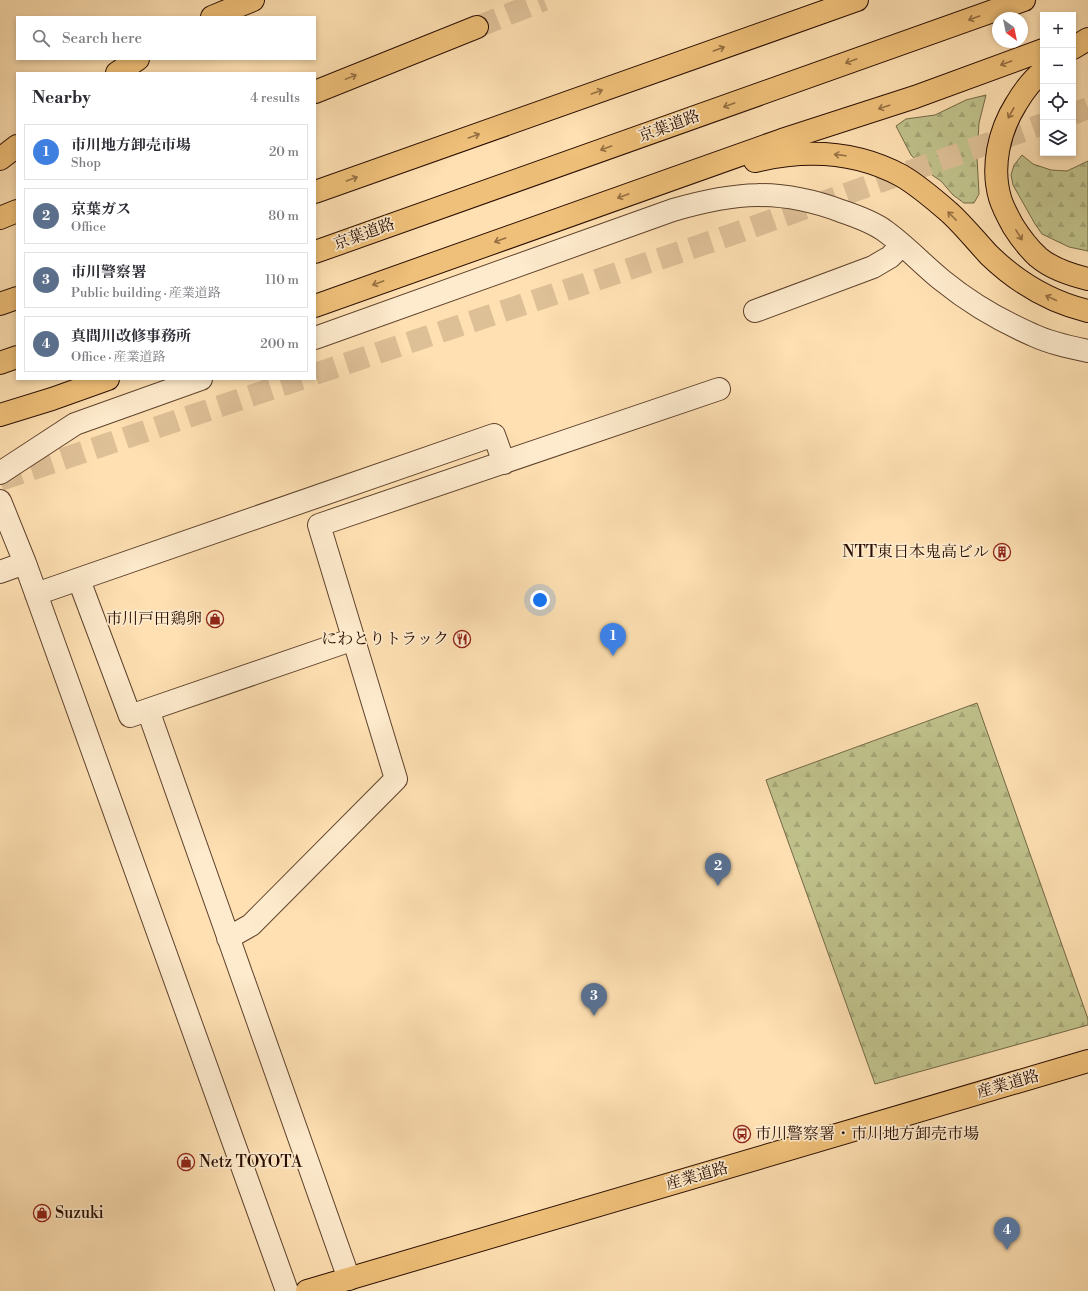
<!DOCTYPE html>
<html lang="en">
<head>
<meta charset="utf-8">
<style>
	:root { --surface:#fff; --page:#f2f2f3; --text:#2b2b33; --muted:#7c7c81; --line:#e1e1e2; --accent:#8f2418 }
	body { margin:0; font-family:"Libre Bodoni","Noto Serif JP",serif; background:var(--page); color:var(--text) }
	.controls { position:absolute; right:12px; top:12px; display:grid; overflow:hidden; border-radius:0px; box-shadow:0 2px 6px #0003 }
	.controls button { width:36px; height:36px; display:grid; place-items:center; padding:0; border:0; border-bottom:1px solid var(--line); background:var(--surface); color:var(--text); font:20px sans-serif }
	.compass { position:absolute; left:992px; top:12px; width:36px; height:36px; border-radius:50%; background:var(--surface); box-shadow:0 2px 6px #0003; rotate:147deg }
	.you { position:absolute; left:540px; top:600px; width:14px; height:14px; margin:-10px; border:3px solid #fff; border-radius:50%; background:#1a73e8; box-shadow:0 0 0 6px #1a73e833 }
	.badge { display:grid; place-items:center; width:26px; height:26px; border-radius:50%; background:var(--accent); color:#fff; font-size:13px; font-weight:700 }
	.pin { position:absolute; translate:-50% -33px; filter:drop-shadow(0 1px 2px #0008) }
	.pin::after { content:''; position:absolute; top:21px; width:14px; height:12px; background:inherit; clip-path:polygon(0 0,100% 0,50% 100%) }
	.list { margin:0; padding:0; list-style:none }
	h2 { display:flex; justify-content:space-between; align-items:center; height:52px; margin:0; padding:0 16px; font-size:17px }
	h2 small { font-size:13px; font-weight:400; color:var(--muted) }
	.list li { display:grid; grid-template-columns:26px 1fr auto; gap:12px; align-items:center; box-sizing:border-box; height:56px; margin:0 8px 8px; padding:0 8px; border:1px solid var(--line); border-radius:0px }
	.list b { display:block; font-size:15px; white-space:nowrap }
	.list p { margin:0; font-size:13px; white-space:nowrap; color:var(--muted) }
	.list em { font-size:13px; font-style:normal; color:var(--muted) }
	.icon { flex:none; width:22px; height:22px; fill:none; stroke:currentColor; stroke-width:2; stroke-linecap:round; stroke-linejoin:round }
	.map { position:relative; flex:none; width:1088px; height:1291px; overflow:hidden }
	.search { position:absolute; background:var(--surface); box-shadow:0 2px 6px #0003; left:16px; top:16px; width:300px; height:44px; display:flex; align-items:center; gap:10px; box-sizing:border-box; padding:0 14px; border-radius:0px; color:var(--muted); font-size:15px }
	.panel { position:absolute; background:var(--surface); box-shadow:0 2px 6px #0003; left:16px; top:72px; width:300px; height:308px; border-radius:0px }
	.map>svg:first-child { display:block }
</style>
</head>
<body>
<div class="map">
<svg width="1088" height="1291" viewBox="0 0 1088 1291">
	<defs>
		<pattern id="forest-firs" width="22" height="20" patternUnits="userSpaceOnUse"><rect width="22" height="20" fill="#c0c28c"/><path d="M5 1l3.5 6h-7zM16 11l3.5 6h-7z" fill="#a5a677"/></pattern>
	</defs>
	<rect width="100%" height="100%" fill="#fee0b2"/>
	<filter id="stains"><feTurbulence type="fractalNoise" baseFrequency=".005" numOctaves="4"/><feColorMatrix values="0 0 0 0 .2 0 0 0 0 .09 0 0 0 0 .02 0 0 0 .5 -.17"/></filter>
	<radialGradient id="worn" r=".72"><stop offset=".6" stop-color="#630" stop-opacity="0"/><stop offset="1" stop-color="#630" stop-opacity=".3"/></radialGradient>
	<!-- forest -->
	<path fill="url(#forest-firs)" stroke="#746846" d="M986,95L979,123L977,157L979,194L974,203H964L953,195L941,181L932,175L911,155L896,126L906,119L935,115L966,100Z
		M1022,155L1033,164L1051,170L1067,171L1088,161V251L1069,247L1042,234L1035,224L1013,185L1011,175L1014,165Z
		M977,703L1088,1019V1025L875,1084L766,780Z"/>
	<g fill="none" stroke-linecap="round" stroke-linejoin="round">
		<!-- highway-tunnel -->
		<path stroke="#dec097" stroke-width="22" stroke-dasharray="22 11" stroke-linecap="butt" d="M477,27L544,0
			M1073,114L1088,108
			M315,374L713,241L1043,124
			M0,480L301,379"/>
		<!-- minor casing -->
		<g stroke="#5e422c" stroke-width="24">
			<path id="minor" d="M755,311L873,267L890,257L902,245
				M315,338L673,210C735,192 779,188 841,211C856,216 873,222 885,231C906,246 923,265 943,281C970,303 1001,321 1033,335C1050,343 1069,347 1088,351
				M0,473L75,424L201,379
				M0,501L25,563L287,1291
				M0,572L25,563
				M79,580L130,716L354,639
				M36,594L494,435L504,463
				M148,710L349,1279
				M228,938L251,925L396,779L319,525L719,389"/>
		</g>
		<!-- major casing -->
		<g stroke="#290d00" stroke-width="24">
			<path id="major" d="M307,1291L1088,1061"/>
		</g>
		<!-- highway casing -->
		<g stroke="#290d00" stroke-width="24">
			<path id="highway" d="M212,17L253,0
				M1073,48L1088,39
				M1043,71C1032,80 1023,92 1016,104C999,131 991,167 1000,198C1003,208 1008,217 1013,226C1020,237 1028,248 1038,257C1052,269 1071,275 1088,279
				M117,73L138,59
				M315,92L477,27
				M0,159L17,146
				M755,161C805,149 856,151 902,176C919,186 935,200 950,213C964,226 976,241 989,255C1017,282 1050,302 1088,311
				M315,192L857,0
				M0,218L17,211
				M315,252L1024,0
				M0,304L17,298
				M315,306L782,140L915,97L1043,50
				M0,363L17,357
				M0,415L52,399L108,379"/>
		</g>
		<!-- minor -->
		<use href="#minor" stroke="#feebcd" stroke-width="22"/>
		<!-- major -->
		<use href="#major" stroke="#efc079" stroke-width="22"/>
		<!-- highway -->
		<use href="#highway" stroke="#efc079" stroke-width="22"/>
	</g>
	<!-- one-way arrows -->
	<defs><path id="oneway-shaft" d="M-6 0H5M1.5-3L5.5 0L1.5 3" fill="none" stroke-width="1.6" stroke-linecap="round" stroke-linejoin="round"/></defs>
	<g stroke="#966f43">
		<use href="#oneway-shaft" transform="translate(974 18) rotate(160)"/>
		<use href="#oneway-shaft" transform="translate(719 49) rotate(-20)"/>
		<use href="#oneway-shaft" transform="translate(851 61) rotate(160)"/>
		<use href="#oneway-shaft" transform="translate(1006 63) rotate(160)"/>
		<use href="#oneway-shaft" transform="translate(351 77) rotate(-22)"/>
		<use href="#oneway-shaft" transform="translate(597 92) rotate(-20)"/>
		<use href="#oneway-shaft" transform="translate(729 105) rotate(160)"/>
		<use href="#oneway-shaft" transform="translate(884 107) rotate(162)"/>
		<use href="#oneway-shaft" transform="translate(1011 113) rotate(119)"/>
		<use href="#oneway-shaft" transform="translate(474 136) rotate(-20)"/>
		<use href="#oneway-shaft" transform="translate(606 148) rotate(160)"/>
		<use href="#oneway-shaft" transform="translate(840 155) rotate(-173)"/>
		<use href="#oneway-shaft" transform="translate(352 179) rotate(-20)"/>
		<use href="#oneway-shaft" transform="translate(623 196) rotate(160)"/>
		<use href="#oneway-shaft" transform="translate(952 216) rotate(-135)"/>
		<use href="#oneway-shaft" transform="translate(1019 235) rotate(58)"/>
		<use href="#oneway-shaft" transform="translate(500 240) rotate(160)"/>
		<use href="#oneway-shaft" transform="translate(378 283) rotate(160)"/>
		<use href="#oneway-shaft" transform="translate(1051 298) rotate(-155)"/>
	</g>
	<!-- icons -->
	<defs>
		<g id="building-ring" transform="scale(0.9)"><circle r="9.5" fill="#feebcd" stroke="#8f2418" stroke-width="1.5"/><path d="M-4-6H4V6H1V3H-1V6H-4ZM-2.5-4.3h1.7v1.8h-1.7ZM.8-4.3h1.7v1.8H.8ZM-2.5-1h1.7V.8h-1.7ZM.8-1h1.7V.8H.8Z" fill="#8f2418"/></g>
		<g id="shop-ring" transform="scale(0.9)"><circle r="9.5" fill="#feebcd" stroke="#8f2418" stroke-width="1.5"/><path d="M-5-2.5h2.3a2.7 3.5 0 0 1 5.4 0H5L5.5 6h-11ZM-1.5-2.5h3a1.5 2.3 0 0 0-3 0Z" fill="#8f2418"/></g>
		<g id="restaurant-ring" transform="scale(0.9)"><circle r="9.5" fill="#feebcd" stroke="#8f2418" stroke-width="1.5"/><path d="M-5-6h1v4h1v-4h1v4h1v-4h1v5L-1.5 .5V6h-2V.5L-5-1ZM5-6V6H3V1.5H1.5Q1.5-4 5-6Z" fill="#8f2418"/></g>
		<g id="bus-ring" transform="scale(0.9)"><circle r="9.5" fill="#feebcd" stroke="#8f2418" stroke-width="1.5"/><path d="M-5-6H5V4H4V6H2V4H-2V6H-4V4H-5ZM-3.5-4V0h7V-4ZM-3.5 1.2v1.5H-2V1.2ZM2 1.2v1.5H3.5V1.2Z" fill="#8f2418"/></g>
	</defs>
	<g fill-rule="evenodd">
		<use href="#building-ring" x="1002" y="552"/>
		<use href="#shop-ring" x="215" y="619"/>
		<use href="#restaurant-ring" x="462" y="639"/>
		<use href="#bus-ring" x="742" y="1134"/>
		<use href="#shop-ring" x="186" y="1162"/>
		<use href="#shop-ring" x="42" y="1213"/>
	</g>
	<g text-anchor="middle" dominant-baseline="central" stroke-width="3.5" stroke-linejoin="round" paint-order="stroke">
		<!-- street labels -->
		<g font-size="16" fill="#290d00" stroke="#feebcd">
			<text transform="translate(669 126) rotate(-20)">京葉道路</text>
			<text transform="translate(364 234) rotate(-20)">京葉道路</text>
			<text transform="translate(1008 1084) rotate(-16)">産業道路</text>
			<text transform="translate(697 1176) rotate(-16)">産業道路</text>
		</g>
		<!-- poi labels -->
		<g font-size="16" fill="#290d00" stroke="#feebcd" text-anchor="end">
			<text x="989" y="552">NTT東日本鬼高ビル</text>
			<text x="202" y="619">市川戸田鶏卵</text>
			<text x="449" y="639">にわとりトラック</text>
			<text x="755" y="1134" text-anchor="start">市川警察署・市川地方卸売市場</text>
			<text x="199" y="1162" text-anchor="start">Netz TOYOTA</text>
			<text x="55" y="1213" text-anchor="start">Suzuki</text>
		</g>
	</g>
	<rect width="100%" height="100%" filter="url(#stains)"/>
	<rect width="100%" height="100%" fill="url(#worn)"/>
</svg>
<div class="controls">
<button>+</button>
<button>−</button>
<button><svg class="icon" aria-label="locate" viewBox="0 0 24 24"><circle cx="12" cy="12" r="6"/><path d="M12 2v4M12 18v4M2 12h4M18 12h4"/></svg></button>
<button><svg class="icon" aria-label="layers" viewBox="0 0 24 24"><path d="M12 4l9 5-9 5-9-5zM3 14l9 5 9-5"/></svg></button>
</div>
<svg class="compass" viewBox="-18 -18 36 36"><path d="M0-13l5 13h-10z" fill="#e53935"/><path d="M0 13l5-13h-10z" fill="#7c7c81"/></svg>
<div class="you"></div>
<div class="pin badge" style="left:613px;top:656px;background:#3f7fe0">1</div>
<div class="pin badge" style="left:718px;top:886px;background:#5c6f8a">2</div>
<div class="pin badge" style="left:594px;top:1016px;background:#5c6f8a">3</div>
<div class="pin badge" style="left:1007px;top:1250px;background:#5c6f8a">4</div>
<div class="search"><svg class="icon" aria-label="search" viewBox="0 0 24 24"><circle cx="10" cy="10" r="6"/><path d="M15 15l6 6"/></svg>Search here</div>
<section class="panel">
<h2>Nearby<small>4 results</small></h2>
<ul class="list">
<li><span class="badge" style="background:#3f7fe0">1</span><div><b>市川地方卸売市場</b><p>Shop</p></div><em>20 m</em></li>
<li><span class="badge" style="background:#5c6f8a">2</span><div><b>京葉ガス</b><p>Office</p></div><em>80 m</em></li>
<li><span class="badge" style="background:#5c6f8a">3</span><div><b>市川警察署</b><p>Public building · 産業道路</p></div><em>110 m</em></li>
<li><span class="badge" style="background:#5c6f8a">4</span><div><b>真間川改修事務所</b><p>Office · 産業道路</p></div><em>200 m</em></li>
</ul>
</section>
</div>
</body>
</html>
